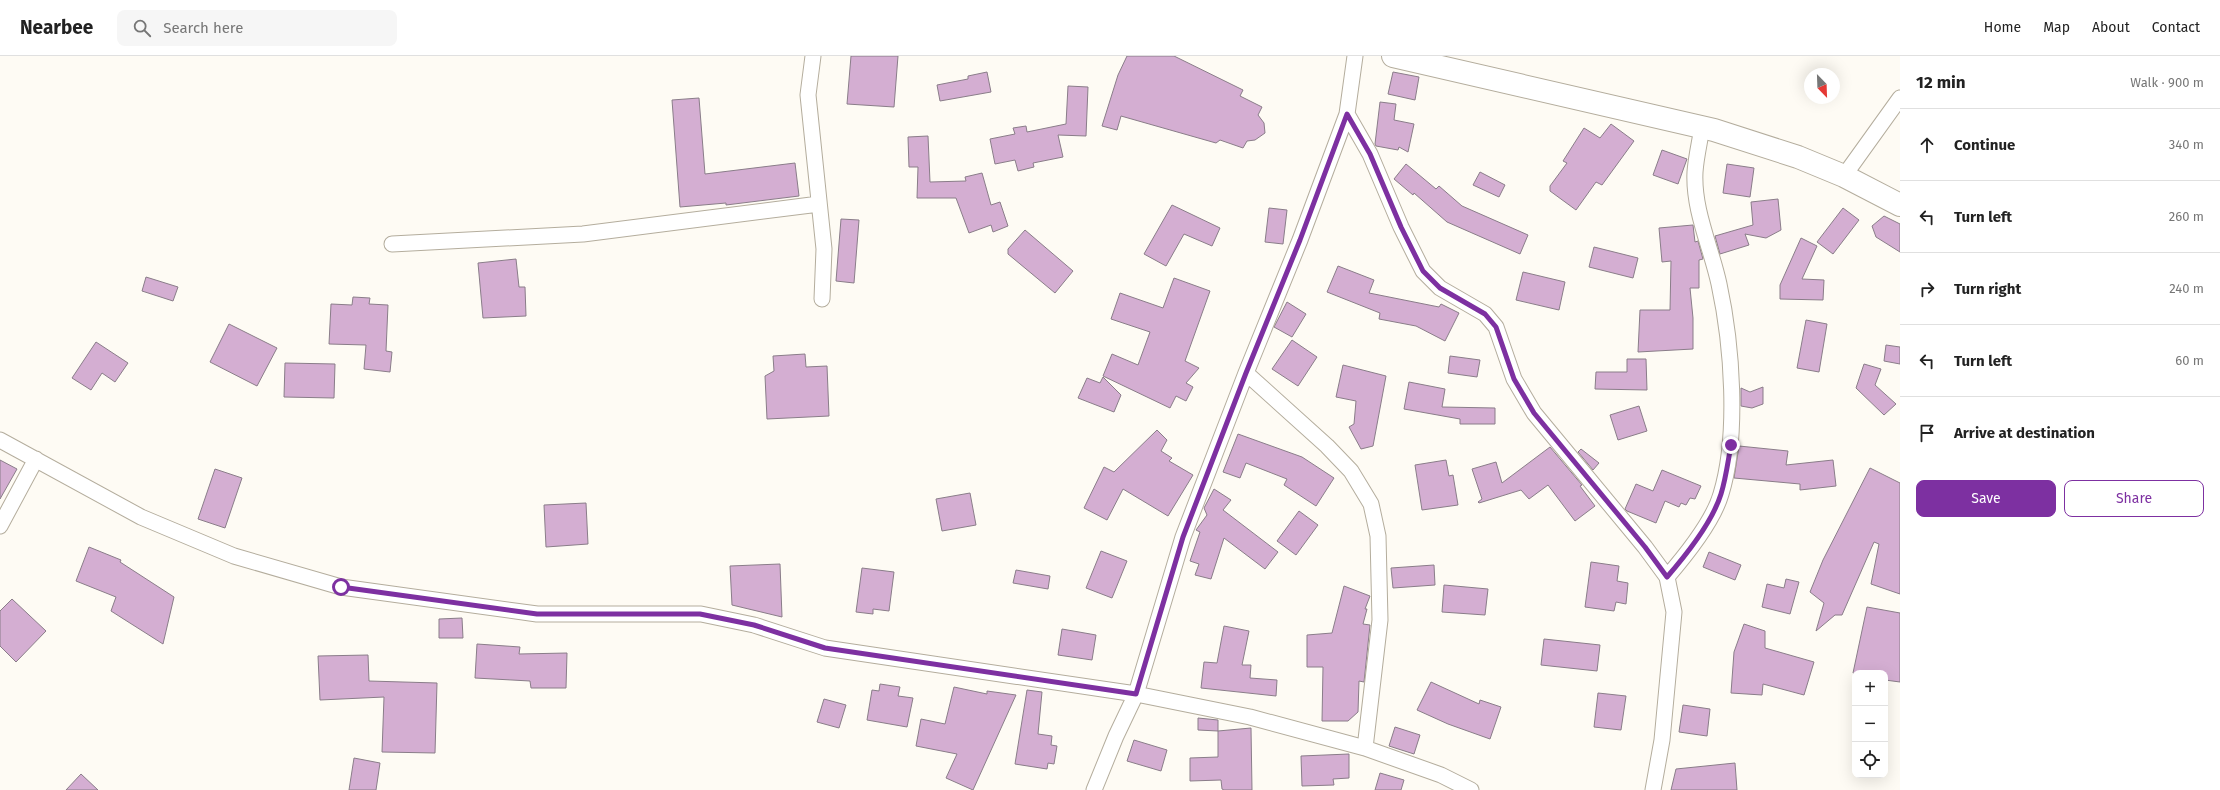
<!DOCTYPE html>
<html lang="en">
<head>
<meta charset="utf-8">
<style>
	:root { --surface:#fff; --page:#f6f6f6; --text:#222; --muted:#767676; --line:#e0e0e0; --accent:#7d30a1 }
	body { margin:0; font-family:"Fira Sans",sans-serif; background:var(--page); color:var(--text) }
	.controls { position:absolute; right:12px; bottom:12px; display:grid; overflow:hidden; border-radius:8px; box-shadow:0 4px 16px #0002 }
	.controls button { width:36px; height:36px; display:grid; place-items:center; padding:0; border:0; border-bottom:1px solid var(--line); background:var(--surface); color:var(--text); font:20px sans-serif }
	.compass { position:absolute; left:1804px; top:12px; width:36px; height:36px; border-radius:50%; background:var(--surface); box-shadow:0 4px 16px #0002; rotate:157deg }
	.stop { position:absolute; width:12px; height:12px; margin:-9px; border:3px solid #7d30a1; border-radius:50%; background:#fff }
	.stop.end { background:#7d30a1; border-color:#fff; box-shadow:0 1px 4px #0008 }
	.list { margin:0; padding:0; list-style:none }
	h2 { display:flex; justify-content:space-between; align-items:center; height:52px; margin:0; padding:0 16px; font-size:17px }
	h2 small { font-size:13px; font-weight:400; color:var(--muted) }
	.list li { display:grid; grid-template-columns:26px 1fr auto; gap:12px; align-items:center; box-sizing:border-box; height:72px; padding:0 16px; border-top:1px solid var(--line) }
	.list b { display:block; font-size:15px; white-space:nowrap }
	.list em { font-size:13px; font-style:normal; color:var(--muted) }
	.actions { display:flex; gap:8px; padding:12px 16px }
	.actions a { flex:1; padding:9px 0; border:1px solid var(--accent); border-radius:8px; text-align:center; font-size:14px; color:var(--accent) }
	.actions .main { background:var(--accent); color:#fff }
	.icon { flex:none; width:22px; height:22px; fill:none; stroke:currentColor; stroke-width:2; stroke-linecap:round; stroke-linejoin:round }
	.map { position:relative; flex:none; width:1900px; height:734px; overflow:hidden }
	header { display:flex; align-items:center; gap:24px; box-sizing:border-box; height:56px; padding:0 20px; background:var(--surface); border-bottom:1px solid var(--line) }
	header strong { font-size:19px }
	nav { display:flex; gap:22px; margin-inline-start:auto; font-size:14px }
	.search { width:280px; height:36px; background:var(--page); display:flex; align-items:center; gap:10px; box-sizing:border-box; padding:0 14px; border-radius:8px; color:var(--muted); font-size:15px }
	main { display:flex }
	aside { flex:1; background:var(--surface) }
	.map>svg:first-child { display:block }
</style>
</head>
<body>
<header>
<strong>Nearbee</strong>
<div class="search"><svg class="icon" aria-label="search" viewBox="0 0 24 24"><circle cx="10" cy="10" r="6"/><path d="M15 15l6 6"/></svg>Search here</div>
<nav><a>Home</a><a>Map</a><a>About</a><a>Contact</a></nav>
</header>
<main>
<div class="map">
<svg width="1900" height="734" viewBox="0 0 1900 734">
	<rect width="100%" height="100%" fill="#fefbf4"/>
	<!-- building -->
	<path fill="#d4aed2" stroke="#8a7d89" d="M851,0H898L894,51L847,48Z
		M1127,0H1174L1243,34L1240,40L1262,51L1258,59L1264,67L1265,77L1255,84L1247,85L1243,92L1220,84L1216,87L1121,60L1117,74L1102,70L1118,19Z
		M987,16L991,36L940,45L937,29L968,23V20Z
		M1393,16L1419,21L1415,44L1388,38Z
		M1068,30L1088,31L1086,80L1058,79L1063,101L1033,107L1034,111L1018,115L1015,104L995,108L990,83L1015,78L1013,72L1026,70L1027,76L1066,68Z
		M699,42L705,118L795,107L799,140L726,149V147L680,151L672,44Z
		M1380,46L1396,48L1394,64L1414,68L1408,96L1399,91L1398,94L1376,90L1375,88Z
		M1611,68L1634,85L1602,129L1596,126L1576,154L1550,135V130L1567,107L1563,105L1584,72L1600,82Z
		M928,80L930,126L966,125L965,121L982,117L991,149L1000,146L1008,170L993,176L991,169L969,177L956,142H917L918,111H909L908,81Z
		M1662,94L1687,103L1678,128L1653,119Z
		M1406,108L1436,133L1439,130L1462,150L1528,179L1520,198L1447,166L1414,137L1413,139L1394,123Z
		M1727,108L1754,112L1750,141L1723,137Z
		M1480,116L1505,129L1499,141L1473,129Z
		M1778,143L1781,174L1766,182L1745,178L1749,189L1720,198L1715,180L1753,169L1751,146Z
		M1172,149L1220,172L1212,190L1184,178L1166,210L1144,198Z
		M1269,152L1287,154L1283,188L1265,186Z
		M1843,152L1859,164L1833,198L1817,186Z
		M1884,160L1900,168V196L1876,181L1872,170Z
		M841,163L859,164L854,227L836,225Z
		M1693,169L1695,186L1698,185L1703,203L1699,204V232H1690L1693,262V293L1638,296L1640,254H1670L1671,205L1662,206L1659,172Z
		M1025,174L1073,215L1055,237L1008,198V193Z
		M1801,182L1817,190L1802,223L1824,224L1823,244L1780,243V229Z
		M1594,191L1638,202L1633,222L1589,211Z
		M516,203L519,231H525L526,260L483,262L478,207Z
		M1338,210L1374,224L1369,237L1439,251L1441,248L1459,257L1445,285L1416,270L1379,263L1380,257L1327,236Z
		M1523,216L1565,226L1559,254L1516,244Z
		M146,221L178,231L173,245L142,235Z
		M1174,222L1210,235L1185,305L1199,312L1186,327L1193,331L1186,345L1176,340L1170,352L1103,320L1112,298L1138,309L1150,276L1111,263L1120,237L1163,252Z
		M353,241L370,242L369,248L388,249L386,295L392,296L390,316L364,313L366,289L329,288L331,248L352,249Z
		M1287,246L1306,258L1292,281L1274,271Z
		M1806,264L1827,268L1819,316L1797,312Z
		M229,268L277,292L257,330L210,306Z
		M1292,284L1317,301L1298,330L1272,313Z
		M96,286L128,307L115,326L102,317L91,334L72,322Z
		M1886,289L1900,291V308L1884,305Z
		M805,298L806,311L827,310L829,360L767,363L765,320L774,315L773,300Z
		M1450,300L1480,304L1477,321L1448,317Z
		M1627,303H1646L1647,334L1595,333L1596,316H1627Z
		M285,307L335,308L334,342L284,341Z
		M1864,308L1881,313L1875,329L1896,348L1884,359L1856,332Z
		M1343,309L1386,320L1373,390L1361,393L1349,371L1354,368L1356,345L1336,341Z
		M1103,321L1121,339L1114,356L1078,342L1087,322L1100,327Z
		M1409,326L1445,333L1442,351L1495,352V368H1460V363L1404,353Z
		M1763,331V348L1752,352L1741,350V332L1750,336Z
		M1639,350L1647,375L1618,384L1610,359Z
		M1157,374L1167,384L1161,395L1172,402L1169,405L1193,419L1168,460L1123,433L1107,464L1084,452L1104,411L1114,416Z
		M1238,378L1302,401L1334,422L1316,450L1284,429L1287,423L1246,407L1240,422L1223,416Z
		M1739,390L1788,395L1786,409L1833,404L1836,430L1800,434V428L1734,422Z
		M1550,391L1582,429L1580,430L1595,450L1575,465L1548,429L1529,443L1521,434L1479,447L1478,446L1482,443L1472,413L1496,406L1502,427Z
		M1581,393L1599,407L1593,414L1578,396Z
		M0,404L17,413L0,443Z
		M1446,404L1449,420L1453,419L1458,449L1422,454L1415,409Z
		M1870,412L1900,427V538L1871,528L1879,488L1874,486L1842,559H1835L1816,575L1824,547L1810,536L1823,504Z
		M215,413L242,422L225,472L198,463Z
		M1662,414L1701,430L1695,443L1690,442L1686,449L1681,447L1679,451L1665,445L1656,467L1627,455L1625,453L1636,428L1653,435Z
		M1214,433L1231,444L1223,454L1278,496L1265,513L1224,482L1211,523L1195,519L1199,508L1190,505L1200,476L1196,474L1207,459L1204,452Z
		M970,437L976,469L942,475L936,443Z
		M586,447L588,488L546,491L544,449Z
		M1299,455L1318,469L1296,499L1277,485Z
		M89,491L121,504L120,506L174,541L163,588L111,555L116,541L76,525Z
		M1101,495L1127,505L1112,542L1086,532Z
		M1709,496L1741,509L1735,524L1703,511Z
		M1591,506L1619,510L1617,525L1628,527L1626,548L1616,546L1614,555L1585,551Z
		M780,508L782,561L732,549L730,510Z
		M1434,509L1435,529L1393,532L1391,512Z
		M862,512L894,516L889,555L873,553V558L856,556Z
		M1016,514L1050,520L1048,533L1013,527Z
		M1786,523L1799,526L1790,558L1762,551L1767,528L1784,532Z
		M1444,529L1488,533L1485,559L1442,556Z
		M1344,530L1370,540L1365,553H1367L1363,568L1370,569L1364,626L1359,625L1358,656L1348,665H1322L1323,611H1307V579L1332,577Z
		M12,543L46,575L16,606L0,590V555Z
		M1867,551L1900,557V626L1885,624V617H1853Z
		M462,562L463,582H439V563Z
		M1744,568L1765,575V592L1814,606L1804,639L1763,628L1762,639L1731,637L1734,596Z
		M1224,570L1249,575L1242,609H1251L1250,622L1277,624L1276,640L1201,632L1204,606L1217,607Z
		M1062,573L1096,579L1092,604L1058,599Z
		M1544,583L1600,589L1597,615L1541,609Z
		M477,588L520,591L519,598L567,597L566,632H531L530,625L475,622Z
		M368,599L369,625L437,627L435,697L382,696L384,641L320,644L318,600Z
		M1431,626L1479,648L1480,644L1501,651L1490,683L1448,668L1417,654Z
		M880,628L900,631L898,640L913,642L907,671L867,664L872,634L879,635Z
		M954,631L987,638V635L1016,639L973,734L946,722L957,698L916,690L921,663L945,668Z
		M1027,634L1042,636L1038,678L1052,680L1051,689L1057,690L1054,708L1048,707L1047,713L1015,708Z
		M1598,637L1626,640L1621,674L1594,671Z
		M824,643L846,649L839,672L817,666Z
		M1683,649L1710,653L1707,680L1679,676Z
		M1198,662L1218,664V675L1198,674Z
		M1395,671L1420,679L1414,698L1389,690Z
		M1251,672L1252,734H1224L1222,733L1221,724L1190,725V702L1218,701V675Z
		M1134,684L1167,694L1161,715L1127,705Z
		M1349,698V722L1333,723L1334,729L1302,730L1301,700Z
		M354,702L380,707L376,734H349Z
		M1735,707L1737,734H1671L1676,713Z
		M1380,717L1404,724L1401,734H1375Z
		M81,718L98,734H66Z"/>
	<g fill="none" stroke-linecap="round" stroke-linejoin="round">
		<!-- minor casing -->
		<g stroke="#b4ad9d" stroke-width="17">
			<path id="minor" d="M813,0L808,39L824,193L822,243
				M1347,58L1370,98L1401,171L1423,215L1440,232L1485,258L1496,271L1514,323L1534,357L1645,491L1667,521L1674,556L1662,684L1653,734
				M1844,120L1900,42
				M392,188L583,178L819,148
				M1246,317L1327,390L1351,415L1371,448L1378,480L1380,564L1365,692
				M0,384L141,461L234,500L341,531L537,558H701L754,569L825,592L1136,638L1250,661L1365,692L1441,719L1471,734
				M0,470L36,403
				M1667,521C1686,499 1713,466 1721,438C1739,379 1732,288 1719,228C1711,191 1693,154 1695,116C1696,101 1700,85 1702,71
				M1094,734L1116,680L1136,638L1183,481L1246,317L1300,184L1347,58L1355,0"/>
		</g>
		<!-- secondary casing -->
		<g stroke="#b4ad9d" stroke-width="24">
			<path id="secondary" d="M1393,0L1714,74L1798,101L1844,120L1900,149"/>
		</g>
		<!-- minor -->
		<use href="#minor" stroke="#fff" stroke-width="15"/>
		<!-- secondary -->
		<use href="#secondary" stroke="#fff" stroke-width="22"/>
	</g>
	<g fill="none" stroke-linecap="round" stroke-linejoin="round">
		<!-- route -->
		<path stroke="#7d30a1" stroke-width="5" d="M341,531L537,558H700L754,569L825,592L1136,638L1183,481L1246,317L1300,184L1347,58L1370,98L1401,171L1423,215L1440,232L1485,258L1496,271L1514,323L1534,357L1645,491L1667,521C1687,498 1712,467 1721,438C1726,422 1728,405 1731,389"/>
	</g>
</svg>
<div class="controls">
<button>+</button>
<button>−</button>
<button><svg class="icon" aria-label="locate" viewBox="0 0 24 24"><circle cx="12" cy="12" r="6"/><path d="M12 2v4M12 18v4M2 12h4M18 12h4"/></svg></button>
</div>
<svg class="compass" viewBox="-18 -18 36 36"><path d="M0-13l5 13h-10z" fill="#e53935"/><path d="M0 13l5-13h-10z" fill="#767676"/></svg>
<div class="stop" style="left:341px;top:531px"></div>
<div class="stop end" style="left:1731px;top:389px"></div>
</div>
<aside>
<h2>12 min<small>Walk · 900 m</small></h2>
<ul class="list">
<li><svg class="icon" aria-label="ahead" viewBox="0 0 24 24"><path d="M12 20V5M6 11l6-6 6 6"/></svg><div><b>Continue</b></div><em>340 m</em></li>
<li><svg class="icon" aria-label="left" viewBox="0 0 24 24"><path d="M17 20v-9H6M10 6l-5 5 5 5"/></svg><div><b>Turn left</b></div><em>260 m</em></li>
<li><svg class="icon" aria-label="right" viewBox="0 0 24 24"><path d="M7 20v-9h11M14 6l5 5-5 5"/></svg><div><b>Turn right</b></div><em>240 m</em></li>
<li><svg class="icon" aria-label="left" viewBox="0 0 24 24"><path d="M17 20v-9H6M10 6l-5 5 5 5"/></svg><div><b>Turn left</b></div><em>60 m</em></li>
<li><svg class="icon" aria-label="arrive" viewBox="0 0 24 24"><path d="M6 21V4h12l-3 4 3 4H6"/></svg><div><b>Arrive at destination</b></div></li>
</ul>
<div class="actions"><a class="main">Save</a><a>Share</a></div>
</aside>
</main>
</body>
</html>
